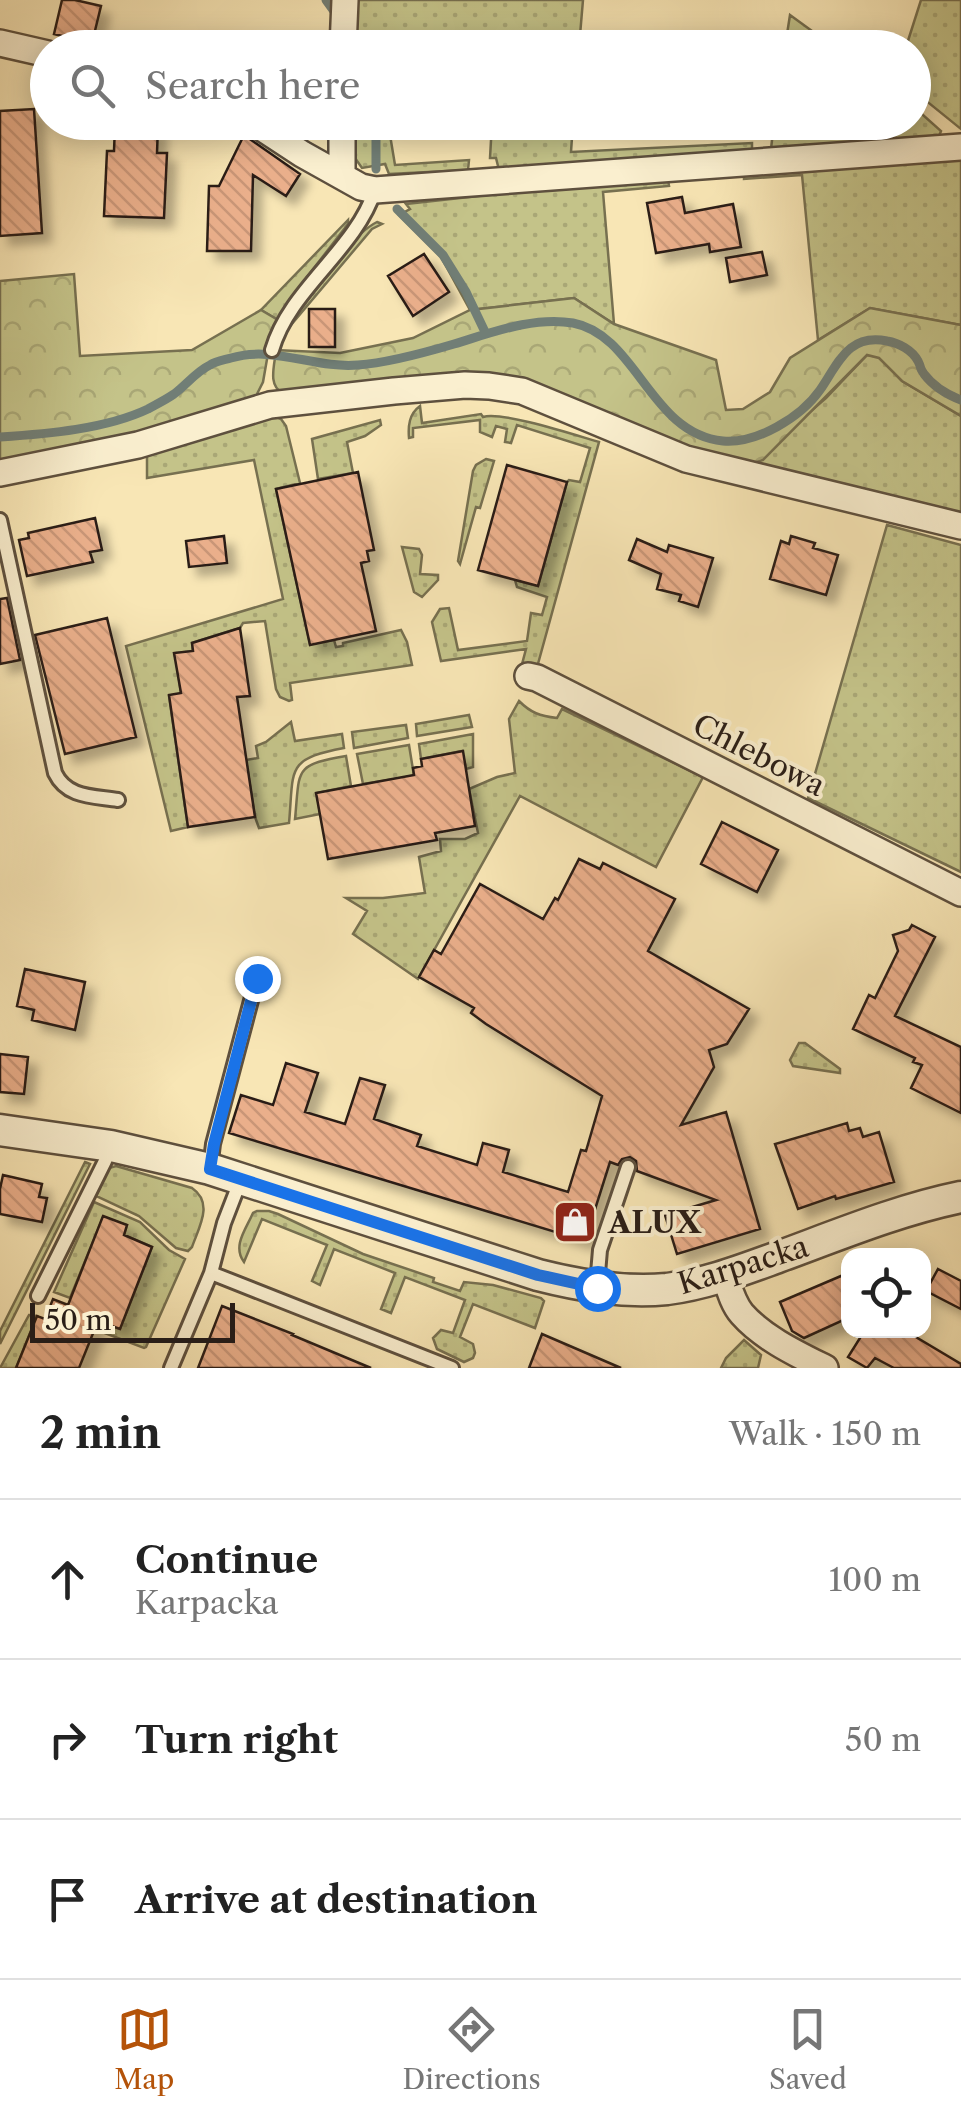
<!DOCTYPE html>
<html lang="en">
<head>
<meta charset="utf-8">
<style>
	:root { --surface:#fff; --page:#f6f6f6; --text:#222; --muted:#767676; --line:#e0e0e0; --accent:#b45309 }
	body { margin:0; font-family:"Libre Caslon Text",serif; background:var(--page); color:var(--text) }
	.controls { position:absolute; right:30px; bottom:30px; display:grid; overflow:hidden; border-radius:20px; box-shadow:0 5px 25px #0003 }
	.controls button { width:90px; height:90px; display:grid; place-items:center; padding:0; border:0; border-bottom:2px solid var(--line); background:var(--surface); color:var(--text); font:50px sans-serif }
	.scale { position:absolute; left:30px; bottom:25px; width:205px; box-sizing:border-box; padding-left:10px; border:5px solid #2a1e17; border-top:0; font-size:28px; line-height:35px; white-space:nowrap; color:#2a1e17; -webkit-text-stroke:8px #faefcf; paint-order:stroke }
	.stop { position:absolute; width:30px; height:30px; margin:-22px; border:8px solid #1a73e8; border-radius:50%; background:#fff }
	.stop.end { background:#1a73e8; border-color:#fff; box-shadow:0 2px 10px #0008 }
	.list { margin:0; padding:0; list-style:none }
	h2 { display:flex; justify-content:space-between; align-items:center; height:130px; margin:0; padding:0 40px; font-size:42px }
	h2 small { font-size:32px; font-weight:400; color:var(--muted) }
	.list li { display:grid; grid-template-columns:65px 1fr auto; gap:30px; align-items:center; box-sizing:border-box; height:160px; padding:0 40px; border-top:2px solid var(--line) }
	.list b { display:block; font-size:38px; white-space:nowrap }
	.list p { margin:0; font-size:32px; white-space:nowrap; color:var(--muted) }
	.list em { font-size:32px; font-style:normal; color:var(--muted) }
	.icon { flex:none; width:55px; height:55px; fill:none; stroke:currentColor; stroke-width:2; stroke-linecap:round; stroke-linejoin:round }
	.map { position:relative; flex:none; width:961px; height:1368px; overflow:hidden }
	.search { position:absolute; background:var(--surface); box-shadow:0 5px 25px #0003; left:30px; right:30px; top:30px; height:110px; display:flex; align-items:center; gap:25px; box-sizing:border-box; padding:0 35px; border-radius:55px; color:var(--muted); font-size:38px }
	.sheet { height:610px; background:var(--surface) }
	nav { display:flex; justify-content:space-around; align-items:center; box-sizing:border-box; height:140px; border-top:2px solid var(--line); background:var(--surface); font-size:28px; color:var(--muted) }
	nav a { display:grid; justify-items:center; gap:5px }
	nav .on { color:var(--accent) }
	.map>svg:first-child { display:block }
</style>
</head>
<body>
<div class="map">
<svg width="961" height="1368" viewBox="0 0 961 1368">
	<defs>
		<pattern id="grass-dots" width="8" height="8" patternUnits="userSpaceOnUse" patternTransform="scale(2.5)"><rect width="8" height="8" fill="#c4c389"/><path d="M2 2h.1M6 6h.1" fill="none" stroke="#a9a776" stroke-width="1.8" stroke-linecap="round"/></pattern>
		<pattern id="forest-crowns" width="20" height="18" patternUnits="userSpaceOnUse" patternTransform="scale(2.5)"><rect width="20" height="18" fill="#c4c389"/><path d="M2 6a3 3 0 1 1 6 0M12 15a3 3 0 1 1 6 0" fill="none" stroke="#a9a776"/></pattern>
		<pattern id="building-back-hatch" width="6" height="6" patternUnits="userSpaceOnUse" patternTransform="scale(2.5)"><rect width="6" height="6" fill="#eaaf8b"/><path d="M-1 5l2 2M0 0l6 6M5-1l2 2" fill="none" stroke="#c99677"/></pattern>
		<filter id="shadow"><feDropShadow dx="9" dy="9" stdDeviation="5" flood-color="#0004"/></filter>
	</defs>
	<rect width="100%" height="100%" fill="#f8e6b5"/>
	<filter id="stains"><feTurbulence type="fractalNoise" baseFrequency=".002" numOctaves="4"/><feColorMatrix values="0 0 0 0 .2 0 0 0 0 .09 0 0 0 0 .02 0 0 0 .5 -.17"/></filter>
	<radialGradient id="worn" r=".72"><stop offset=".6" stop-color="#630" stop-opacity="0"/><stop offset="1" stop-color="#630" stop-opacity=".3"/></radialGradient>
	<!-- grass -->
	<path fill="url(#grass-dots)" stroke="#777050" stroke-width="2.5" d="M358,0H583L579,47L354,48Z
		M921,0H961V129L914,91V48L906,47Z
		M790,15L834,47H785Z
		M914,107L941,131L938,139L771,149L774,123L914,122Z
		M354,123H388L395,165L469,160L468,170L389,174L385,164L362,168L355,158Z
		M492,123H573L571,152L752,143V151L499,170L496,158H490Z
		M961,154V325L870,308L818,340L802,175L744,179V173Z
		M668,180L669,186L603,192L614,324L574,298L470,310L441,257L399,215L410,209L406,204L561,187Z
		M348,220V224L307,277L278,320L261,310Z
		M377,222L382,224L372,229L280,338C299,308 347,237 377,222Z
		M867,355L879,357L902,381L961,416V516L748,465L826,398Z
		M420,406L422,423L481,414L483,417C502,411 575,435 599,442L536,671L521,668L526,649L441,661L432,622L440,609L449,608L458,650L527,641L531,613L542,615L547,597L517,587L515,580L538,586L567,482L569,480L580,482L590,448L517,425L511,443L505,442L507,429L496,426L492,437L480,432V420L413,428V437L409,438C408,426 409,414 420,406Z
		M272,415L281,419L286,426L300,483L276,489L310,644L334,640L336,647L343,646V643L401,630L407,642L412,665L290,683L292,700L289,701L280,697L276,689L265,621L243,623L240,628L192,643L193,651L175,653L181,693L169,696L188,827L171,831L126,646L283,599L254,460L147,478V454Z
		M380,420L381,425L365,436L347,442L353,473L318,479L312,439Z
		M486,459L494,461L480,508L476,507L460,564L458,561L473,471L476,465Z
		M887,525L961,545V872L808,798Z
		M402,547L419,549L422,555L420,574L438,575V580L422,597L414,592Z
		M519,701C531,713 540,716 557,718L562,709L703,777L656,867L520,796L418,979L353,934L367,911L346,898H383L425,893L419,857L441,851L440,839H465L478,833L469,789L497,777L515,773L509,719Z
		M469,715L472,727L417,736L416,724Z
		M291,722L295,741L342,734L344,748C285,759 294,769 289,823L259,828L255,817L246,760L258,758L256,746L266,742Z
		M406,725L408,738L354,748L352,732Z
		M473,734V767L466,769L462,751L421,759L419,744Z
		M409,745L414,776L363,784L357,754Z
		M346,756L351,786L317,793L320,814L295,819C300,769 293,765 346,756Z
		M799,1043H805L840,1069V1073L793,1066L790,1060Z
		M85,1162L90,1164L0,1344V1331Z
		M116,1166L192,1188C214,1203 199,1227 192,1247L188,1251L176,1248L139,1216L96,1196L109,1168Z
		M94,1202L140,1222L169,1250L185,1259L146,1347L144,1348L94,1329L97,1321L120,1329L152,1247L124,1235L127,1225L103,1217L70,1298L54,1292Z
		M257,1211H269L278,1214L363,1254L434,1278L433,1282L460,1291L464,1282L493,1285L541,1298L544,1301L535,1328L473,1304L460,1337L473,1344L475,1353L473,1358L464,1362L437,1349L433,1338L441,1330L453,1333L465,1300L405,1277L391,1313L381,1309L395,1273L334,1249L320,1285L312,1281L327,1245L262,1219L244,1262C232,1246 246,1229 253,1213Z
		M29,1315L37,1316L16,1368H0Z
		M744,1340L761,1355L758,1368H721L726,1358Z"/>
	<!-- forest -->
	<path fill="url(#forest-crowns)" stroke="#777050" stroke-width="2.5" d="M74,274L80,356L192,350L261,310L278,320L270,342L263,382L256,396L135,434L0,462V281Z
		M574,298L614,324L716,360L726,410L743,409L770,392L790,358L870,308L961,325V416L902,381L879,358L867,355L763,460L748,465L719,462L553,392L283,393C267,386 275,364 276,350L340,353L413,338L470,310Z"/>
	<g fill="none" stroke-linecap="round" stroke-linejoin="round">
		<!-- stream -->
		<path stroke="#717e76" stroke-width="9" d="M326,0L339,18
			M349,30L362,48
			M376,122V169
			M397,209L443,255L466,292L486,334
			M0,437C47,434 106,429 148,409C157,404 167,399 174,394C186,385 197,371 210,365C216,361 224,360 231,358C273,345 316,369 358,365C387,363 427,352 454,344C491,333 534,316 573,323C637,335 650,434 723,441C757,444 801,417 820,390C838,364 848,333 887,341C899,343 912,350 918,361C922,369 919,367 924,374C933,386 948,395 961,400"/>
	</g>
	<!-- building -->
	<path fill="url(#building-back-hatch)" stroke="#2a1e17" stroke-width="2.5" filter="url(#shadow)" d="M62,0H75L101,6L92,43L54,34Z
		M34,109L42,233L0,236V111Z
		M115,125L158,126L157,153H167L164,218L104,216L107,151H114Z
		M244,135L300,174L286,196L253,175L251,251H207L209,186H219Z
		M682,197L685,213L733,204L741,247L710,252L709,244L656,253L647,203Z
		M762,252L767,275L730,282L726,258Z
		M424,254L449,292L413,316L388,276Z
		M309,309H335V347H309Z
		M507,465L567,482L538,586L478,570Z
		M358,472L374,550L367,551L369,561L361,563L376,631L310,645L276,489Z
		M95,518L102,550L90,552L93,562L27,576L19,540L29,538L28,533Z
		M224,536L227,563L189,567L186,541Z
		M791,536L815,543L813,548L838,555L826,595L770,579L781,541L789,544Z
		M637,539L667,552L669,545L713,558L698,607L679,601L681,595L657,589L661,574L629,560Z
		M7,598L20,660L0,664V599Z
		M107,618L136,737L65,754L35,635Z
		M240,628L250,696L237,697L255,817L188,827L169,695L181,693L174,653L193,651L192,643Z
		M463,751L475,826L435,833L437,840L328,859L316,793L414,775L413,768L422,766L421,759Z
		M722,822L778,850L757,892L701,864Z
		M579,859L600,869L603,863L675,899L648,951L749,1009L727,1044L709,1050L714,1067L681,1125L726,1112L760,1229L677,1254L665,1215L716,1200L637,1171L636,1161L630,1157L622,1159L618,1165L610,1162L585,1241L229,1133L241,1095L273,1105L286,1063L318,1073L305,1112L345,1124L360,1078L385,1085L374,1119L421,1135L417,1146L477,1165L483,1143L509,1150L503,1172L568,1192L581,1150L586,1151L602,1096L486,1024L471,1013L474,1008L419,977L434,950L441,954L480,884L543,919L555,898L558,900Z
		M912,925L935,937L895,1016L961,1047V1113L911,1088L922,1065L913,1062L915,1058L853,1029L869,995L875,998L898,951L893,935L909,930Z
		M25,969L85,982L75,1030L32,1020L34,1010L17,1006Z
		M0,1054L28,1057L24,1094L0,1092Z
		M847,1123L849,1131L860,1128L863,1137L879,1132L894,1182L836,1199L835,1196L798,1209L775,1144Z
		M3,1175L42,1184L39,1197L47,1198L42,1222L0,1214V1189Z
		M103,1216L127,1225L124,1235L152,1247L120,1329L98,1321L79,1368H16L37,1316L45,1319L53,1299L68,1305Z
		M938,1269L961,1281V1309L926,1291Z
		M848,1273V1318L804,1338L792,1331L780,1302Z
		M222,1306L293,1334L292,1335L371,1368H198Z
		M865,1330H904L961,1364V1368H894L875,1358L867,1368L848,1357Z
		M542,1334L621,1368H529Z"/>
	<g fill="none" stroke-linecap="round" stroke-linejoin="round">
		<!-- service casing -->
		<g stroke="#5e503e" stroke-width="18">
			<path id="service" d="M272,350C290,288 355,251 375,190
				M0,520L55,773C67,798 93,796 118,800
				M210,1169L213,1144L257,978
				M211,1273L452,1368
				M597,1285L600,1250L628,1167
				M38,1296L105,1161L111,1146
				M171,1368L211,1273L224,1223L241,1179"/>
		</g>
		<!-- minor casing -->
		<g stroke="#5e503e" stroke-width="30">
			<path id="minor" d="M0,43L48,54
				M343,48L345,0
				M253,122L302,154L361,187L375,190L961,147
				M342,122V175
				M0,473L138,445L270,405L394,391L465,385L489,386L522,391L686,459L961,526
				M528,676L537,678L961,893
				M725,1276C729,1288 733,1304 742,1314C763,1338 797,1354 825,1368"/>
		</g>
		<!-- tertiary casing -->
		<g stroke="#5e503e" stroke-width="35">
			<path id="tertiary" d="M0,1130L111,1146L210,1169L538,1275C581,1286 623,1293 667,1289C706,1284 742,1270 778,1257C838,1235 898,1210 961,1197"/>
		</g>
		<!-- service -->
		<use href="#service" stroke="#faefcf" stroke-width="12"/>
		<!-- minor -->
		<use href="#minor" stroke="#faefcf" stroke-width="25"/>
		<!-- tertiary -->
		<use href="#tertiary" stroke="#faefcf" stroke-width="30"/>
	</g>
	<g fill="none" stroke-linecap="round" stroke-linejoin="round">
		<!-- route -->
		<path stroke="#1a73e8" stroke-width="12" d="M257,978L214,1144L210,1169L538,1275L597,1288"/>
	</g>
	<!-- icons -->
	<defs>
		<g id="shop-square" transform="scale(2.25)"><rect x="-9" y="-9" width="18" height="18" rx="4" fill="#8f2418" stroke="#faefcf"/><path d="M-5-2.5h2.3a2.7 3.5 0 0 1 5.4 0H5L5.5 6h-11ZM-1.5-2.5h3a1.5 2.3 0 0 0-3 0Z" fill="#fff"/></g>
	</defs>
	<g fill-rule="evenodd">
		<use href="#shop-square" x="575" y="1222"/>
	</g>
	<g text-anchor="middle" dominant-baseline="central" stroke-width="8" stroke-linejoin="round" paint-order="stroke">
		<!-- street labels -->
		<g font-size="30" fill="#2a1e17" stroke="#faefcf">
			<text transform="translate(759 755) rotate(27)">Chlebowa</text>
			<text transform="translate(743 1265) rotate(-17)">Karpacka</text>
		</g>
		<!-- poi labels -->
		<g font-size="30" font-weight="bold" fill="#2a1e17" stroke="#faefcf" text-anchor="start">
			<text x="608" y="1222">ALUX</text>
		</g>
	</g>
	<rect width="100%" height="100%" filter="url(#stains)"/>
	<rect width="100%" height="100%" fill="url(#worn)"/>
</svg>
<div class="controls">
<button><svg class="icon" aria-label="locate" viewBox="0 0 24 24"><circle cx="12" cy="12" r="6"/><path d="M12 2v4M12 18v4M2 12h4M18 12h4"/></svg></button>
</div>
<div class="scale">50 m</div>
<div class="stop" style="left:597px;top:1288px"></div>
<div class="stop end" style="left:257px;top:978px"></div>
<div class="search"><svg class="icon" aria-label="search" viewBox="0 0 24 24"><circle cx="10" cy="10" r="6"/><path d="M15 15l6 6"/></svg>Search here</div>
</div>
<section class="sheet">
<h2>2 min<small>Walk · 150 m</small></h2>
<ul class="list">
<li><svg class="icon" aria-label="ahead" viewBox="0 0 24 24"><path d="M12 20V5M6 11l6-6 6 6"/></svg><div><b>Continue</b><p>Karpacka</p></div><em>100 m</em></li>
<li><svg class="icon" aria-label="right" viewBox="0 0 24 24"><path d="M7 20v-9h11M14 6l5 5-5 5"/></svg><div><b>Turn right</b></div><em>50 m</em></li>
<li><svg class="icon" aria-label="arrive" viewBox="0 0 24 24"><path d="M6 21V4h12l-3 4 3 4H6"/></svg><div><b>Arrive at destination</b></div></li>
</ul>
</section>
<nav>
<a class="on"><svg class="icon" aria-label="map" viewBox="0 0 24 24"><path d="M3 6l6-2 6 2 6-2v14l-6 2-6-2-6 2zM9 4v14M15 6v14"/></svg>Map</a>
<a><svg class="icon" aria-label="directions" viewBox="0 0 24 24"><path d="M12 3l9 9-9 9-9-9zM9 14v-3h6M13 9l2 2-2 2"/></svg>Directions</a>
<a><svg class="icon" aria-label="saved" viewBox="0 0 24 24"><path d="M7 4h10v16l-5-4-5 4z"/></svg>Saved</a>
</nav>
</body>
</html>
